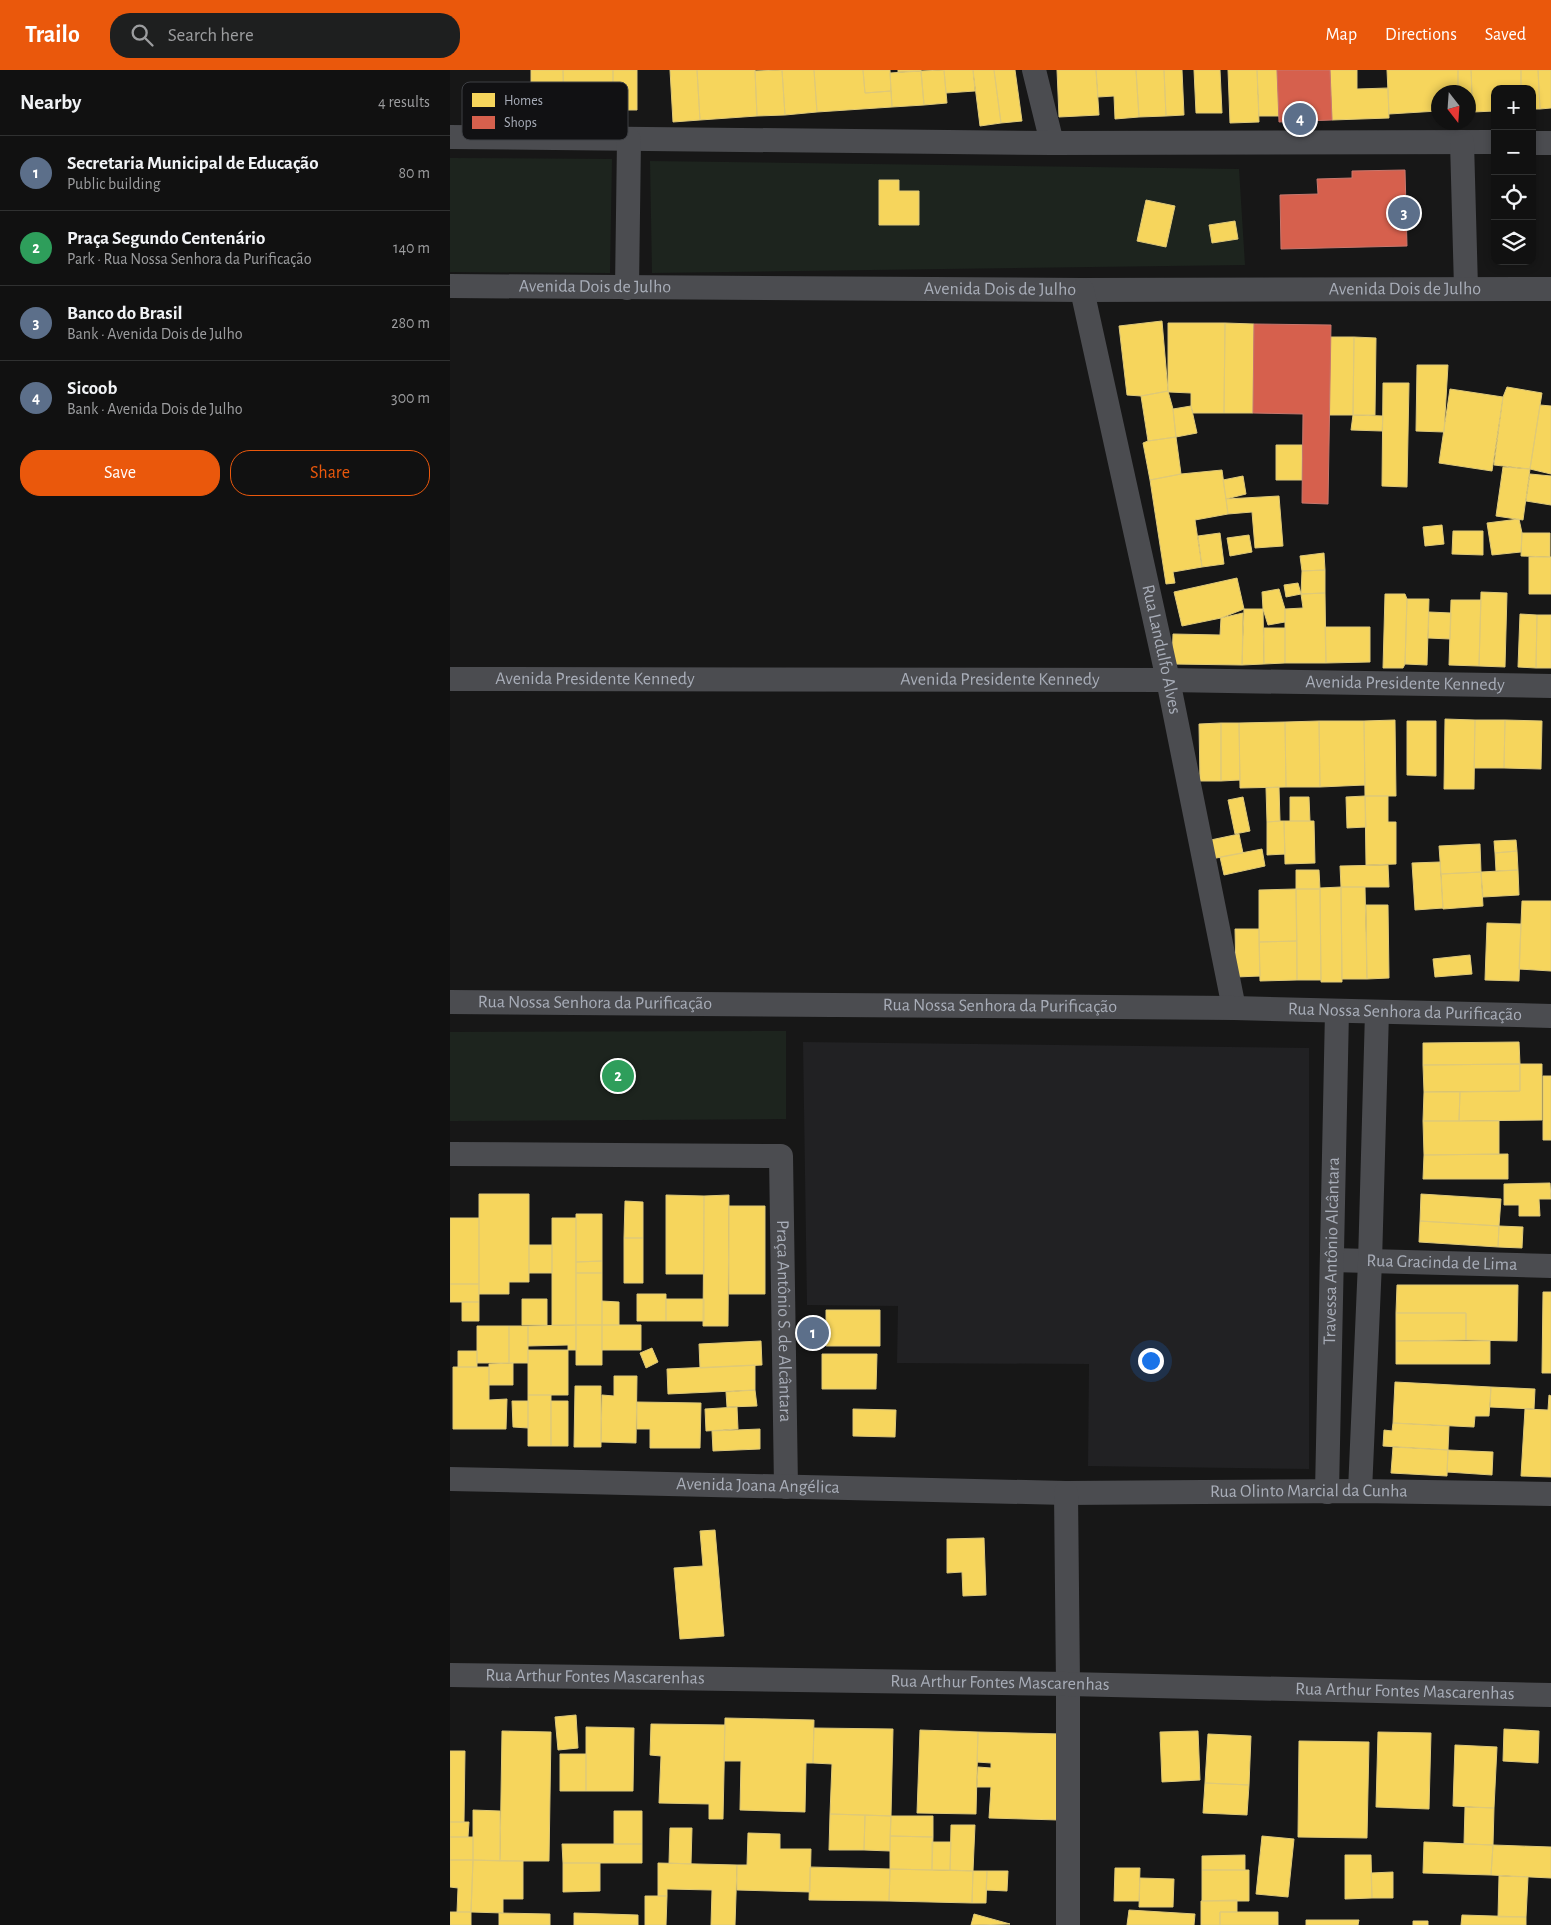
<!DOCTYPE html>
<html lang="en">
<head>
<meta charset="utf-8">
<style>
	:root { --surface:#111; --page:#1e1f1f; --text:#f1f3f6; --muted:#9c9d9f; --line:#303131; --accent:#ea580c }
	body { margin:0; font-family:"Alegreya Sans",sans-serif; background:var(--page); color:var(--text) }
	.controls { position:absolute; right:15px; top:15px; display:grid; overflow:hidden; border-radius:10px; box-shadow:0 2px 8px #0003 }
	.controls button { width:45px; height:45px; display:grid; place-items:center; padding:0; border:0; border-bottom:1px solid var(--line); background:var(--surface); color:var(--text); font:25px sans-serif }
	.compass { position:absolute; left:981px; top:15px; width:45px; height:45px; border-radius:50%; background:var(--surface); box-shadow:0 2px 8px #0003; rotate:163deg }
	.you { position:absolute; left:700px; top:1290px; width:18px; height:18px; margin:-12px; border:4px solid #fff; border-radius:50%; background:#1a73e8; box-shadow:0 0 0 8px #1a73e833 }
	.badge { display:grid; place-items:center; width:32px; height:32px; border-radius:50%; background:var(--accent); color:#fff; font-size:16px; font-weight:700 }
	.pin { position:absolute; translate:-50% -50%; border:2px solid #fff; box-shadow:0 1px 5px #0006 }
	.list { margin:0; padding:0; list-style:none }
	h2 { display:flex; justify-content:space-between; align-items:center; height:65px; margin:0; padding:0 20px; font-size:21px }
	h2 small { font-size:16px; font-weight:400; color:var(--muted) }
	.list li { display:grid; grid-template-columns:32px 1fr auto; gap:15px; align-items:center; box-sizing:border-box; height:75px; padding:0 20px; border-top:1px solid var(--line) }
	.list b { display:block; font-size:19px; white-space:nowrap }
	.list p { margin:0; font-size:16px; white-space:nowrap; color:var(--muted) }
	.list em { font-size:16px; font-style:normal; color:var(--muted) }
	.actions { display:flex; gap:10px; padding:15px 20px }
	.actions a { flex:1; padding:11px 0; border:1px solid var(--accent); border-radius:20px; text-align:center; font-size:18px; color:var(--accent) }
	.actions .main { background:var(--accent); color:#fff }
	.icon { flex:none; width:28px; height:28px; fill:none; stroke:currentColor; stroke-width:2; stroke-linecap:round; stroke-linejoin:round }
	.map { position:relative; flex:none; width:1101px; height:1855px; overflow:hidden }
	header { display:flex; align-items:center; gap:30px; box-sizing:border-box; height:70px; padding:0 25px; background:var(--accent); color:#fff }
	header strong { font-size:24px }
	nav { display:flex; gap:28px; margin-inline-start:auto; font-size:18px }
	.search { width:350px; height:45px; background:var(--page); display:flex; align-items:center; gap:12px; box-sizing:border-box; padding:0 18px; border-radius:20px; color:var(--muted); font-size:19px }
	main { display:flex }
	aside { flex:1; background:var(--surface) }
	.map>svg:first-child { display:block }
</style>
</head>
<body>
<header>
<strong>Trailo</strong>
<div class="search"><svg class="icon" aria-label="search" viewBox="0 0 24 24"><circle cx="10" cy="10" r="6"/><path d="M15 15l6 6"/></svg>Search here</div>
<nav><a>Map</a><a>Directions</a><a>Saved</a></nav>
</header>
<main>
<aside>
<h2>Nearby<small>4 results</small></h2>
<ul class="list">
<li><span class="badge" style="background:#5c6f8a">1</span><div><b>Secretaria Municipal de Educação</b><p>Public building</p></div><em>80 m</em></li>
<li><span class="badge" style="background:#2e9e5b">2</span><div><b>Praça Segundo Centenário</b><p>Park · Rua Nossa Senhora da Purificação</p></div><em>140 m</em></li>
<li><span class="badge" style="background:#5c6f8a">3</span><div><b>Banco do Brasil</b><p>Bank · Avenida Dois de Julho</p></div><em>280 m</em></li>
<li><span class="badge" style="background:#5c6f8a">4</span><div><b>Sicoob</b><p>Bank · Avenida Dois de Julho</p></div><em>300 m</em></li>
</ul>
<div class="actions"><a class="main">Save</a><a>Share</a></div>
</aside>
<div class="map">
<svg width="1101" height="1855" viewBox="0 0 1101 1855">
	<rect width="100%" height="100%" fill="#171717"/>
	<!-- built -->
	<path fill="#212123" d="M353,972L859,978V1399L638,1396L639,1294L447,1293L448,1236L357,1235Z"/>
	<!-- green -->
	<path fill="#1d241e" d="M0,88L162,89L160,203L0,202Z
		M200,91L789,99L795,195L202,203Z
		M336,961V1049L0,1051V962Z"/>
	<!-- homes -->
	<path fill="#f6d55c" stroke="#dfc978" d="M81,0H113L114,41H81Z
		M113,0H163V40L114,41Z
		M163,0H187V40H163Z
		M220,0H247L250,50L223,52Z
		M247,0H305L307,46L250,50Z
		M332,0L335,45L307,46L305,1Z
		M332,0H364L367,42L335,45Z
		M364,0H413L415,23L441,21L442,37L367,42Z
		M413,0H440L441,21L415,23Z
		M448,0H471V1L448,2Z
		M494,0L497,33L474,35L471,1Z
		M494,0H523L525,21L496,23Z
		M523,0H544L551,53L530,56Z
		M544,0H565L572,51L551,53Z
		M607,0H646L649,45L609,47Z
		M646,0H686L689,47L665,49L664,26L648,27Z
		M686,0H714L716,46L689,47Z
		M714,0H732L734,45L716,46Z
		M744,0H770L772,43H746Z
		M778,0H807L809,52L780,53Z
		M807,0H827L829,46H809Z
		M880,0H907V19L938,18L939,48L882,50Z
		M937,0H1008V22H988V41L939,44Z
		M1008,0H1021L1022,28H1018V22H1008Z
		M1021,0H1071V19H1045V41L1023,42Z
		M1071,0H1088L1090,39H1082V19H1071Z
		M1088,0H1101V38L1090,39Z
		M471,1L474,35L442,37L440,3Z
		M429,110H449V121H469V155H429Z
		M696,130L725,136L716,177L687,171Z
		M785,151L788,169L762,173L759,155Z
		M712,251L718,321L691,326L677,325L669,256Z
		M718,253H775L774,343H743L741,336V323L719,322L718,321Z
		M775,253L804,254L803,343H774Z
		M880,267H904L903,345H879Z
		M904,267L926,268L925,345H903Z
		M967,295H998L994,362L966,361Z
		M933,313H959L957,417L932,416Z
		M1057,317L1092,323L1080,399L1044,395L1053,327Z
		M1000,319L1053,327L1042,401L989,393Z
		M718,321L723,339L726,367L698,371L691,326Z
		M1090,335L1101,336V404L1080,399Z
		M741,336L747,363L726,367L723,339Z
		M903,345L933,346L932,361L901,360Z
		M726,367L731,404L700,410L693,373L698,371Z
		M826,375H852V410H826Z
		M1053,397L1080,399L1073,450L1046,446Z
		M772,400L778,444L745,450L752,497L723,502L725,513L716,514L700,410L731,404Z
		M1080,404L1101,406V435L1076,431Z
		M793,406L796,424L776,429L773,410Z
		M829,426L833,476L805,478L802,442L778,444L776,429Z
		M1069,449L1072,463L1071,482L1042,485L1037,453Z
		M992,455L994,474L975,476L973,457Z
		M1003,461H1033V485L1002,484Z
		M770,463L774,494L752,497L748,466Z
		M1072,463H1100V487L1071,486Z
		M799,465L802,482L780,486L777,468Z
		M874,483L875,500L852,501L850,486Z
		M1079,487H1101V524H1079Z
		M875,500V523L851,524L852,501Z
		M787,508L794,539L771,548L732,556L724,522Z
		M848,513L851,524L836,527L834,515Z
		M829,519L835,539V552L818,555L813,539L812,522Z
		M1031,522L1057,523L1055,597L1029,596Z
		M875,523L876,593H835V539L853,538L851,524Z
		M935,524H955L957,529L955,594L953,598H933Z
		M957,529H979L977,595L955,594Z
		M1001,530H1031L1029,596L999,595Z
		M794,539H813L814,594L792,595Z
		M979,542L1001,543L1000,569L978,568Z
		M793,543L792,595L722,594L723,564L770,565L771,548Z
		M1070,544L1087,545L1086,598L1068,597Z
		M1087,545H1101V598H1086Z
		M875,557H920V592L876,593Z
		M814,558H835V593L814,594Z
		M995,649L1025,650L1024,719H994Z
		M945,650L946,726H915L914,651Z
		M1025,650H1055L1054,698H1024Z
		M1055,650L1092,651L1091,699L1054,698Z
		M869,651H914L915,715L870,717Z
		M869,651L870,717H836L835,652Z
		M957,651H986V706L957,705Z
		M835,652L836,717L790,718L789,653Z
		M771,653V711H750L749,654Z
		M771,653H789L790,710L771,711Z
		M829,717L830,751L817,752L816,718Z
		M915,726H938V752H946V794L916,795Z
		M915,726L916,757L897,758L896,727Z
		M793,727L800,761L785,764L778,730Z
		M840,727H859L860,751H840Z
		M830,751H834L835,784L817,785V752Z
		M834,751H864L865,793L835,794Z
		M789,764L793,783L761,789L756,771Z
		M1066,770L1067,781L1045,783L1044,771Z
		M1030,774L1031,802L991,804L989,776Z
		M812,779L815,796L774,805L770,787Z
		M1067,781L1068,800L1046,801L1045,783Z
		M990,792L993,838L965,840L962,793Z
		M938,795L939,817H891L890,796Z
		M846,800H869L870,819H846Z
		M1068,800L1069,825L1033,827L1031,802Z
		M1031,802L1033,836L993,839L991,804Z
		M891,817L892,912H871L870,818Z
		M891,817H915L917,909H892Z
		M846,819H870L871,910H847Z
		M846,819L847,871L809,872V820Z
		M1072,831H1101V901L1069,899Z
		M916,835H938L939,908L917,909Z
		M1037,853L1071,854L1069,911L1035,910Z
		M785,859H809L810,906L786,907Z
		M847,871V910L810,911L809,872Z
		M1020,885L1022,904L985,907L983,889Z
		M1069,972L1070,994L973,995V973Z
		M1070,994V1021L974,1022L973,995Z
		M1070,994H1092V1050L1009,1051L1010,1022L1070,1021Z
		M1093,1006H1101V1070H1093Z
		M974,1022H1010L1009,1051H973Z
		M973,1051H1049V1084L974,1085Z
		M1058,1084V1109H973L974,1085Z
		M1100,1113L1101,1129H1089L1090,1146H1069V1135H1054V1114Z
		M29,1124H79V1212H59V1224H29Z
		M971,1124L1051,1129L1049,1156L970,1151Z
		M216,1125L254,1126V1204H216Z
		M279,1125L278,1256H253L254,1126Z
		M175,1131L193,1132V1168H174Z
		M279,1136H315V1224H279Z
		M126,1144H152V1191L126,1192Z
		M0,1148H29V1214H0Z
		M102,1148H126V1255H102Z
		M970,1151L1049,1156L1048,1177L969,1172Z
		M1049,1156L1073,1157L1072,1178L1048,1177Z
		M174,1168H193V1213H174Z
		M79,1175H102V1203H79Z
		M152,1191V1203H126V1192Z
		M126,1203H152V1255H126Z
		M0,1214H29V1232H0Z
		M947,1215H1068L1067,1271L1016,1270V1243H946Z
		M1093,1222H1101V1303H1092Z
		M187,1224H216V1251H187Z
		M72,1229H97V1255H72Z
		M216,1229H254V1251H216Z
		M152,1231L169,1232V1255H152Z
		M12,1232H29V1251H12Z
		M376,1240H430V1276H376Z
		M946,1243H1016V1270L946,1271Z
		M126,1255H152V1295H126Z
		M126,1255V1280H118V1275L78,1276V1256Z
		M152,1255H191V1280H152Z
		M27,1256H59V1293H27Z
		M59,1256H78V1293H59Z
		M311,1271L312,1295L250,1298L249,1274Z
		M946,1271H1040V1294H946Z
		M202,1278L208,1292L196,1298L190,1283Z
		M78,1280H118V1325H78Z
		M8,1281H27V1297H8Z
		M372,1284H427L426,1319H372Z
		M63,1293V1315H39V1294Z
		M305,1295V1320L218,1324L217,1299Z
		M3,1297H39V1330L57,1329L56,1359H3Z
		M164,1306H187L186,1373L151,1372L152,1325L164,1326Z
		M945,1312L1041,1317L1039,1346H1025L1024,1357L943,1353Z
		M125,1316H151V1377H124Z
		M1041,1317L1085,1319L1084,1339L1040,1337Z
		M305,1320L307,1336L277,1337L276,1322Z
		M78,1325H101V1376H78Z
		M1099,1325L1101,1326V1407L1071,1406L1075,1339L1098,1340Z
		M62,1331H78V1358L63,1357Z
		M101,1331H118V1376H101Z
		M187,1332L251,1333L250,1378H200V1359H187Z
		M287,1337L288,1359L256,1361L255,1339Z
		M403,1339L446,1340L445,1367L403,1366Z
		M943,1353L999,1356L998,1380L933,1376L934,1360L942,1361Z
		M310,1359V1379L263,1381L262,1361Z
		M943,1377L998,1380L997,1406L941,1403Z
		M998,1380L1043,1382L1042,1405L997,1402Z
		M265,1460L274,1566L230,1569L224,1498L253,1496L250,1461Z
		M534,1468L536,1525L513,1526L512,1502L497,1503V1469Z
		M126,1645L128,1678L108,1680L105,1647Z
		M275,1648L364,1650L363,1693H356L355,1742L290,1740L291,1691H274Z
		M201,1654L275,1655L273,1749H259V1734L209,1733L211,1686L200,1685Z
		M136,1657L184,1658L183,1721H136Z
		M364,1658L443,1659L441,1746L380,1744L382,1694L363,1693Z
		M1054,1659L1089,1661L1088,1693L1053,1691Z
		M470,1660L528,1662L526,1744L467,1743Z
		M52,1661L101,1662L99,1791H50Z
		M748,1661L750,1710L712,1712L710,1662Z
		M528,1662L611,1664L609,1750L539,1748L541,1717H527L528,1697L541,1698V1693L527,1692Z
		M928,1662L981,1663L979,1739L926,1737Z
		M758,1664L801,1666L799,1715L755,1713Z
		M849,1671L919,1672L917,1768L848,1767Z
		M1005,1675L1047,1677L1044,1738L1003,1736Z
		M0,1681H15L14,1752H0Z
		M110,1684H136V1721H110Z
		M755,1713L799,1715L797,1745L753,1743Z
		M1015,1737L1044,1738L1043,1775L1014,1774Z
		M23,1740L50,1741V1791L23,1790Z
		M164,1741H192V1774H164Z
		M380,1744L415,1745L414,1780H379Z
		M415,1745L441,1746L440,1781L414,1780Z
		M441,1746H483V1767L440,1766Z
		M0,1752H19L18,1767H0Z
		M501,1755H525L523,1801L500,1800Z
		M220,1758H242L241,1794L219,1793Z
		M298,1763L330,1764V1779H361L360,1822L287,1820V1795H297Z
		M440,1766L483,1767L482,1800L440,1799Z
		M812,1766L844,1769L838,1827L806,1824Z
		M0,1767H23V1790H0Z
		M482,1772H501L500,1800H482Z
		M974,1772L1043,1775L1041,1805L973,1803Z
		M112,1774H192V1793H113Z
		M1043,1775L1101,1777V1808L1041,1805Z
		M795,1785V1800H752V1786Z
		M895,1785H921L922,1828L895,1829Z
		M0,1790H23L21,1842H7L8,1818L0,1817Z
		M23,1790L73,1791V1829H53V1843L21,1842Z
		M113,1793H150V1821L113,1822Z
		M208,1793L287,1795L285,1855H261L262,1820L217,1819V1826H208Z
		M360,1797L440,1799L439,1831L359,1830Z
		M665,1798H690L689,1831H664Z
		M440,1799L523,1801L522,1833L439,1831Z
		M752,1800H799V1831H752Z
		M523,1801H537L536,1833H522Z
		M537,1801H558L557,1821L536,1820Z
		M943,1802V1828H922L921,1803Z
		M1049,1806L1078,1807L1076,1847H1048Z
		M690,1808L724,1809L723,1837H689Z
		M195,1826H217L216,1855H195Z
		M787,1830V1842H770V1855H751V1831Z
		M679,1840L745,1844L744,1855H677Z
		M0,1842H21V1855H0Z
		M770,1842H828V1855H770Z
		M49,1843L100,1844V1855H49Z
		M124,1843L188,1845V1855H124Z
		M524,1844L560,1854L521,1855Z
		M1012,1845L1076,1847V1855H1011Z
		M856,1850H909L908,1855H856Z
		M963,1851H978V1855H963Z"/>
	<!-- shops -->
	<path fill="#d6604d" stroke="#c8776d" d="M827,0H880L882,50L829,52Z
		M955,100L957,176L831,179L830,125L868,124L867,109L902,108V101Z
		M804,254L881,255L878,434L852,433L853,344L803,343Z"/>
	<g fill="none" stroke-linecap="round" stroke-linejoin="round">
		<!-- minor -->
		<g stroke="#4b4c50" stroke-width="24">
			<path d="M584,0L602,73"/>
			<path d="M0,67L602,73L1045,72"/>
			<path d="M1012,72L1016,218"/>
			<path d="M1082,73H1101"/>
			<path id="s1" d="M0,216L632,220L1101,219"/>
			<path d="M177,218L179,70"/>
			<path id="s2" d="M632,220L718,610L784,938"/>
			<path id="s3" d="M0,609L718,610L1101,616"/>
			<path id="s4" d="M0,932L784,938L1101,946"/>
			<path id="s5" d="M0,1084L331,1086L336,1417"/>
			<path id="s6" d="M882,1190L1101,1196"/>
			<path id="s7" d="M0,1409L616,1423L910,1421L1101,1424"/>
			<path d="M910,1421L920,1192L927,942"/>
			<path id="s8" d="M877,1422L887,941"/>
			<path d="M616,1423L618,1614V1855"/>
			<path id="s9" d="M0,1605L618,1614L1101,1625"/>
		</g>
	</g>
	<g text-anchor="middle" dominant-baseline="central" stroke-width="5" stroke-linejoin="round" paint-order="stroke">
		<!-- street labels -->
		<g font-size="18" fill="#a8adb8" stroke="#111113">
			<text stroke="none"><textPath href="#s1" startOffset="145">Avenida Dois de Julho</textPath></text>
			<text stroke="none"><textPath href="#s1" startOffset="550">Avenida Dois de Julho</textPath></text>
			<text stroke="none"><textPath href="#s1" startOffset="955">Avenida Dois de Julho</textPath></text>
			<text stroke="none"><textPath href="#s2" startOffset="368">Rua Landulfo Alves</textPath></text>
			<text stroke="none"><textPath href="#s3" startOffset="145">Avenida Presidente Kennedy</textPath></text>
			<text stroke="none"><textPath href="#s3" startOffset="550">Avenida Presidente Kennedy</textPath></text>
			<text stroke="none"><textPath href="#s3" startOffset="955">Avenida Presidente Kennedy</textPath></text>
			<text stroke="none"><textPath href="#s4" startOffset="145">Rua Nossa Senhora da Purificação</textPath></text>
			<text stroke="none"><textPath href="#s4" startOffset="550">Rua Nossa Senhora da Purificação</textPath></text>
			<text stroke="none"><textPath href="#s4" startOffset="955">Rua Nossa Senhora da Purificação</textPath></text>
			<text stroke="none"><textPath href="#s8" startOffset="241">Travessa Antônio Alcântara</textPath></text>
			<text stroke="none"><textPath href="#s6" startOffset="110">Rua Gracinda de Lima</textPath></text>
			<text stroke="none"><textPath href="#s5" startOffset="496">Praça Antônio S. de Alcântara</textPath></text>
			<text stroke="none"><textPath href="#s7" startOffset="308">Avenida Joana Angélica</textPath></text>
			<text stroke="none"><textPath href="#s7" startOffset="859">Rua Olinto Marcial da Cunha</textPath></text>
			<text stroke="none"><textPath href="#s9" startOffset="145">Rua Arthur Fontes Mascarenhas</textPath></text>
			<text stroke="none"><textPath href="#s9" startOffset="550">Rua Arthur Fontes Mascarenhas</textPath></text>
			<text stroke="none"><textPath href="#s9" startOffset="955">Rua Arthur Fontes Mascarenhas</textPath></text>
		</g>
	</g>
	<!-- legend -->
	<rect x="12" y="12" width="166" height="58" rx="8" fill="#111113" stroke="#3e4045" stroke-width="1"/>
	<rect x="22" y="23" width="23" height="14" fill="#f6d55c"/>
	<rect x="22" y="46" width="23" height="13" fill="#d6604d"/>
	<g font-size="14" fill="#a8adb8">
		<text x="54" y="35">Homes</text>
		<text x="54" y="57">Shops</text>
	</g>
</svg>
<div class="controls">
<button>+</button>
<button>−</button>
<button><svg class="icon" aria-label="locate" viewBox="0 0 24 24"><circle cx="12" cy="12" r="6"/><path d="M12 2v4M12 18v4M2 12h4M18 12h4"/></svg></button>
<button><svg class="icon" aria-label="layers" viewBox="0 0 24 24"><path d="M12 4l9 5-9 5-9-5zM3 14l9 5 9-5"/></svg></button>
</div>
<svg class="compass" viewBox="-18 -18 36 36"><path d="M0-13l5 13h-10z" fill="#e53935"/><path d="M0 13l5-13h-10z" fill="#9c9d9f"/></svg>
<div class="you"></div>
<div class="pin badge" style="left:363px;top:1263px;background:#5c6f8a">1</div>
<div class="pin badge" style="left:168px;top:1006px;background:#2e9e5b">2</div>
<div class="pin badge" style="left:954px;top:143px;background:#5c6f8a">3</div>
<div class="pin badge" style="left:850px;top:49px;background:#5c6f8a">4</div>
</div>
</main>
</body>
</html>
